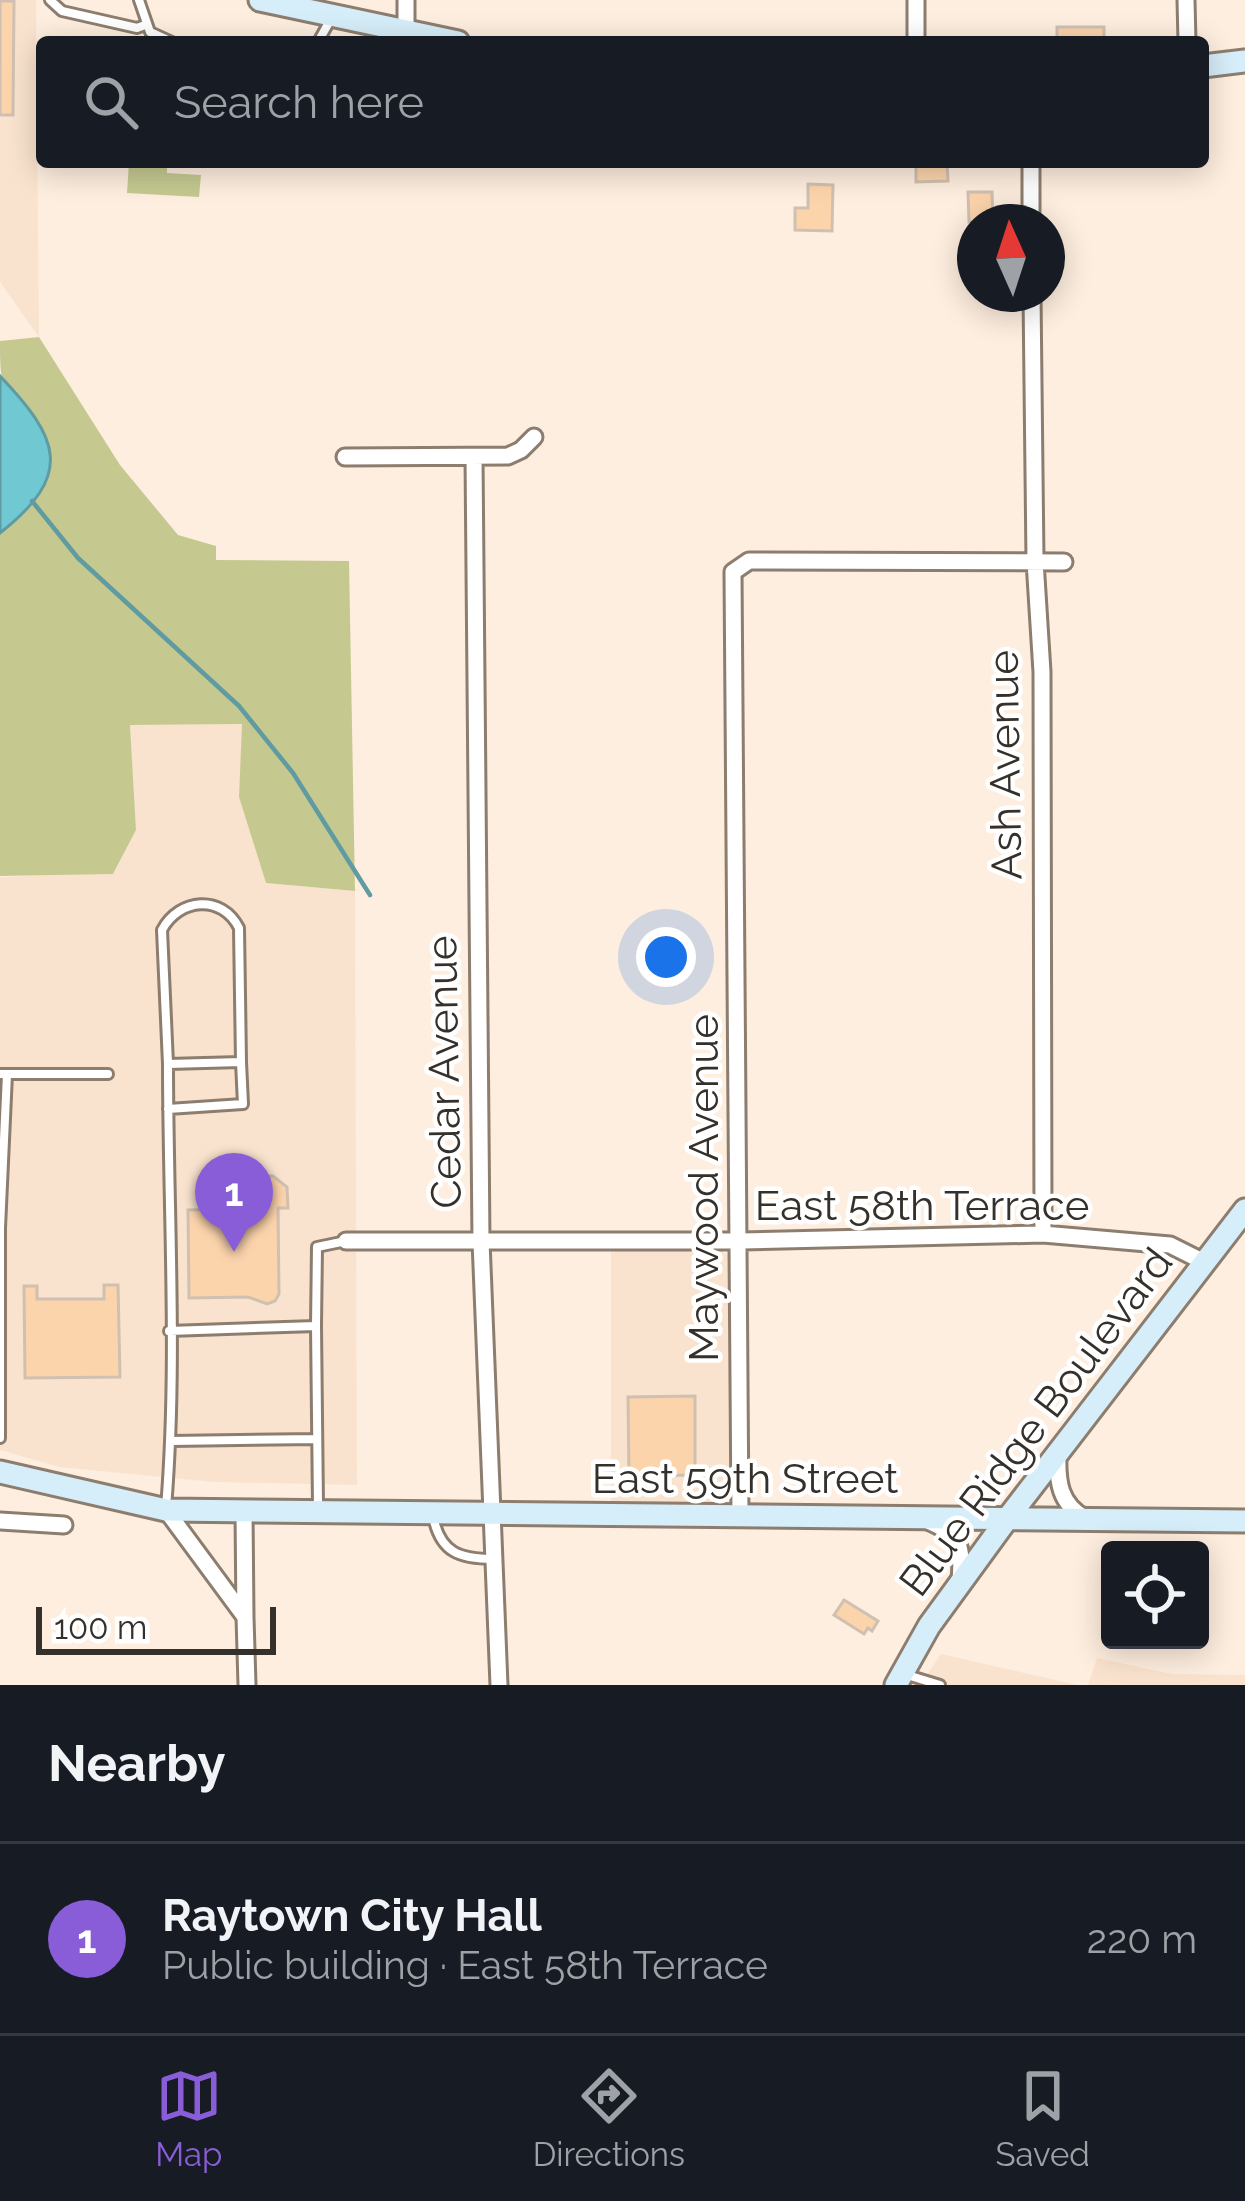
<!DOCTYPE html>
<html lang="en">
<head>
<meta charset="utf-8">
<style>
	:root { --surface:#171b24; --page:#20242c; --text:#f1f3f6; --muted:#9ea1a6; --line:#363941; --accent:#895dd7 }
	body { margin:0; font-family:Raleway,sans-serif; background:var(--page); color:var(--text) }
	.controls { position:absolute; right:36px; bottom:36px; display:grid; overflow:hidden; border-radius:12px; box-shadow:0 6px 30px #0003 }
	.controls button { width:108px; height:108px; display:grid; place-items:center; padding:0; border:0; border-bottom:3px solid var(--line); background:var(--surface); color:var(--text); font:60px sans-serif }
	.compass { position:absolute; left:957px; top:204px; width:108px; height:108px; border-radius:50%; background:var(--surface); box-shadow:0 6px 30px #0003; rotate:357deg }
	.scale { position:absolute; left:36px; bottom:30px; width:240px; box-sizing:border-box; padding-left:12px; border:6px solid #36302a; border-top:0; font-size:33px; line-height:42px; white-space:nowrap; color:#36302a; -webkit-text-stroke:9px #fff; paint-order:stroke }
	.you { position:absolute; left:666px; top:957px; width:42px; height:42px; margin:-30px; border:9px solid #fff; border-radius:50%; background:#1a73e8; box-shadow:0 0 0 18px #1a73e833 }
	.badge { display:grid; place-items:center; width:78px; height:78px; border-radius:50%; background:var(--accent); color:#fff; font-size:39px; font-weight:700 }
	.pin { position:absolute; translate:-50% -99px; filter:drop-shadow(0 3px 6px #0008) }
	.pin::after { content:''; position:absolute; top:63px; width:42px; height:36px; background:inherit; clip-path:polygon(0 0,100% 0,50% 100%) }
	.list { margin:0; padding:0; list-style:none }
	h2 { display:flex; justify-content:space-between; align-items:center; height:156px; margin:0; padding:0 48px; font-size:51px }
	h2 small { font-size:39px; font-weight:400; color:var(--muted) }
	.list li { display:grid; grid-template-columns:78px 1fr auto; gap:36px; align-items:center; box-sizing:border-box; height:192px; padding:0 48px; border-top:3px solid var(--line) }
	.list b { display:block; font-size:45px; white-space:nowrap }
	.list p { margin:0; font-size:39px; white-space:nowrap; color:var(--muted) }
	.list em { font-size:39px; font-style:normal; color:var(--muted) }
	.icon { flex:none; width:66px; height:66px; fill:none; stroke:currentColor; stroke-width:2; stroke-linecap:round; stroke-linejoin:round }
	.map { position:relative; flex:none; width:1245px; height:1685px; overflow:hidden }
	.search { position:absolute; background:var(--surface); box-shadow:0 6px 30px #0003; left:36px; right:36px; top:36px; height:132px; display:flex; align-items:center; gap:30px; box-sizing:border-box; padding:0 42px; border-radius:12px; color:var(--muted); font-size:45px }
	.sheet { height:348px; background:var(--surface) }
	nav { display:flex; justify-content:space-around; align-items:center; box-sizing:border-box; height:168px; border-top:3px solid var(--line); background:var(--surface); font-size:33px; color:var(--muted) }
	nav a { display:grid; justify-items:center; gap:6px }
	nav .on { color:var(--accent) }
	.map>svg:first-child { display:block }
</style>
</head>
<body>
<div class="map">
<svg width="1245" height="1685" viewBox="0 0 1245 1685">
	<rect width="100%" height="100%" fill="#feeedf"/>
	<!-- built -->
	<path fill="#f9e3ce" d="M0,0H36L39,337L0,282Z
		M243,724L239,797L266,883L355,891L357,1485L214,1482L59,1467L0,1450V877L114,873L136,830L130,725Z
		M611,1250H718L730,1255L735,1490L722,1507L611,1506Z
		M941,1654L1077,1685H920Z
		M1097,1658L1172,1674L1245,1675V1685H1088Z"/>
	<!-- green -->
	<path fill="#c5c990" d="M129,162H167V173L201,175L199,197L127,193Z
		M39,337L120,465L178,535L216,546V560L349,561L355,891L266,883L239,797L242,724L130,725L136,830L113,874L0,876V533C54,490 67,456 22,399C16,392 6,386 2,378C0,369 0,352 0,341Z"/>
	<!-- water -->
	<path fill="#70c9d2" stroke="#5f9ba0" stroke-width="3" d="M0,376C59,438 75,474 0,533Z"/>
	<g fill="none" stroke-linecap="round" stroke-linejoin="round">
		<!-- stream -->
		<path stroke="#5f9ba0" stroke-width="4.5" d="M32,501L78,558L239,706L293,773L370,895"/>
	</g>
	<!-- building -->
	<path fill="#fcd4ac" stroke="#d0c0b1" stroke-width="3" d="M0,1H14L13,115H0Z
		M1057,27H1104V42H1057Z
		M916,162H947L948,181L916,182Z
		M808,184L833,185L832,231L795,230V208H808Z
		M968,192H992L993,222H969Z
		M234,1176H273L287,1187L288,1208H278L279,1294L275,1301L267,1304L248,1297L189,1298L188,1210L235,1209Z
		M104,1285H118L120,1377L25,1378L24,1286H37V1299H104Z
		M695,1396V1475L629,1476L628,1397Z
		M844,1600L878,1621L872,1631L868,1628L864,1634L834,1615Z"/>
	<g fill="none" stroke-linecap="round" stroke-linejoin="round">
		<!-- lane casing -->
		<g stroke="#8c7d6f" stroke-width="14">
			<path id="lane" d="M50,0L62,11L137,28L145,25
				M139,0L150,32L172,42
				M318,42L332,17
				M168,1064L162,930C179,898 222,894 239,928L241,1062
				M0,1074H108
				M316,1326L318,1506
				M169,1331L316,1326L317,1247L346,1241
				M0,1438V1228L7,1074
				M171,1441L317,1439
				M166,1508C178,1361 168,1212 168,1064L241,1062L243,1104L168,1109
				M433,1516C440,1553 460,1559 494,1559
				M904,1674L940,1685"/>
		</g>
		<!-- street casing -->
		<g stroke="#8c7d6f" stroke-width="21">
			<path id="street" d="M406,0V30
				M916,0V42
				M1186,0L1187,42
				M1031,162V222
				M1032,294L1035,561L1042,672L1043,1234
				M345,457L508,456L521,450L534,437
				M474,457L481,1241L499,1685
				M346,1241H741L1043,1234L1170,1245L1206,1263
				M1058,1455C1057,1482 1060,1504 1085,1518
				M166,1510L245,1617L247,1685
				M244,1512L245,1617
				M740,1516L733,572L749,561L1064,562
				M0,1521L64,1525
				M928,1521C961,1535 963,1546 960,1581"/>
		</g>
		<!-- secondary casing -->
		<g stroke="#8c7d6f" stroke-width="27">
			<path id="secondary" d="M260,0L458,42
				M1203,66L1245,61
				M0,1472L166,1510L1245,1521
				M896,1685L929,1626L1007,1519L1245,1210"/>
		</g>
		<!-- lane -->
		<use href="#lane" stroke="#fff" stroke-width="8"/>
		<!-- street -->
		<use href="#street" stroke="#fff" stroke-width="15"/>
		<!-- secondary -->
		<use href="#secondary" stroke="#d6eef9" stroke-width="21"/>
	</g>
	<g text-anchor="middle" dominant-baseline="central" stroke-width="9" stroke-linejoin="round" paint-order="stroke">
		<!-- street labels -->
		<g font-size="42" fill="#36302a" stroke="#fff">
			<text transform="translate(1005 765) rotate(-91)">Ash Avenue</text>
			<text transform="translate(444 1072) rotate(-91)">Cedar Avenue</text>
			<text transform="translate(703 1188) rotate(-90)">Maywood Avenue</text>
			<text x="922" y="1205">East 58th Terrace</text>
			<text transform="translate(1036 1422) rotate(-53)">Blue Ridge Boulevard</text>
			<text x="745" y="1478">East 59th Street</text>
		</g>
	</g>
</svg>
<div class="controls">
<button><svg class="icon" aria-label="locate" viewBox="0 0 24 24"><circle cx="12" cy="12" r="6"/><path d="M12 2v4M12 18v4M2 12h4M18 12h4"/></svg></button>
</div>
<svg class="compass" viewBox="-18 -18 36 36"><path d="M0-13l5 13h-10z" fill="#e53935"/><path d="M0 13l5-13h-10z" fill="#9ea1a6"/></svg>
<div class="scale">100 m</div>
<div class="you"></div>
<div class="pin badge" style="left:234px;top:1252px">1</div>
<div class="search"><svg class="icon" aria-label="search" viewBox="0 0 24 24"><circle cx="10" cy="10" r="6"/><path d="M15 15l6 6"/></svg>Search here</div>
</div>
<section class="sheet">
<h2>Nearby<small></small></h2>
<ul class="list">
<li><span class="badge">1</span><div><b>Raytown City Hall</b><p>Public building · East 58th Terrace</p></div><em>220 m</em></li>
</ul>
</section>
<nav>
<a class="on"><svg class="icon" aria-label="map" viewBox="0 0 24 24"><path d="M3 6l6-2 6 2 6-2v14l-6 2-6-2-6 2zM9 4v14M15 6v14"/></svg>Map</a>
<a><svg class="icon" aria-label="directions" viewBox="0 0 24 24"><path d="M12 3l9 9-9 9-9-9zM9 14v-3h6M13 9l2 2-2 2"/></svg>Directions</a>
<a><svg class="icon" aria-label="saved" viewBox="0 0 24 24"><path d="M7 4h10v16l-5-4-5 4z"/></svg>Saved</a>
</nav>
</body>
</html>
